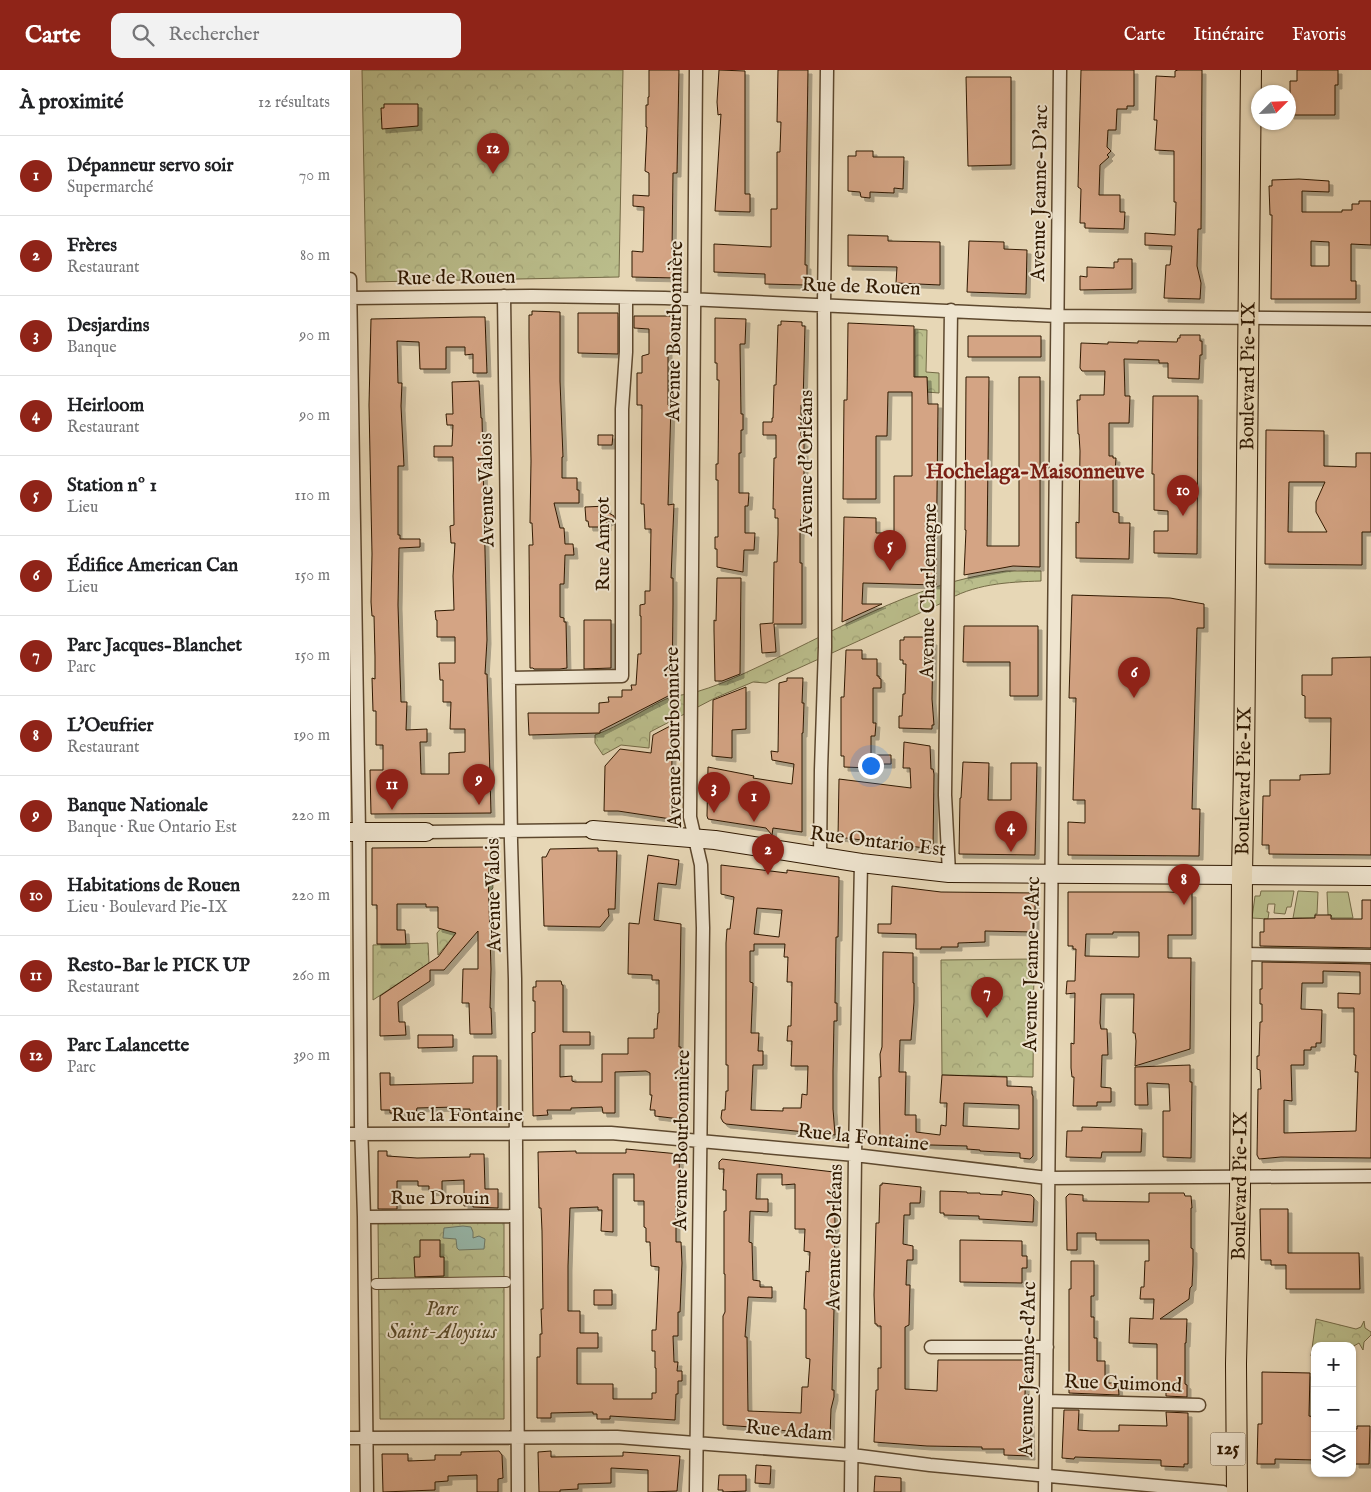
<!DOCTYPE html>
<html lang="fr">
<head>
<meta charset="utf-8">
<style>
	:root { --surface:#fff; --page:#f2f2f2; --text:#202124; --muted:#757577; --line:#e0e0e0; --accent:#8f2418 }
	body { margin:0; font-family:"IM FELL English",serif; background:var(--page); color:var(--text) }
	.controls { position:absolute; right:15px; bottom:15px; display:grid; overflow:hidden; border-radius:10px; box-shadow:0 1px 4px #0004 }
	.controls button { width:45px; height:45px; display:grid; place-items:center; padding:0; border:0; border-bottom:1px solid var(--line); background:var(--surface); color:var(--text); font:25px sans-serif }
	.compass { position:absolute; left:901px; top:15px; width:45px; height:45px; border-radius:50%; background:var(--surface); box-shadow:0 1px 4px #0004; rotate:66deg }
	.you { position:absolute; left:520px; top:695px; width:18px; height:18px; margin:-12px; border:4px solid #fff; border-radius:50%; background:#1a73e8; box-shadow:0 0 0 8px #1a73e833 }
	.badge { display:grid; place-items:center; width:32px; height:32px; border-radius:50%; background:var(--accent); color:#fff; font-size:16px; font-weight:700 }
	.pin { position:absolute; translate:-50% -41px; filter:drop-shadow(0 1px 2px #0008) }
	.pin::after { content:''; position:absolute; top:26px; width:18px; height:15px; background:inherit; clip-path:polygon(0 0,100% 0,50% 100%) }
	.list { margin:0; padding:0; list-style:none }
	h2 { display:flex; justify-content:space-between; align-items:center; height:65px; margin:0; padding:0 20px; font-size:21px }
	h2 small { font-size:16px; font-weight:400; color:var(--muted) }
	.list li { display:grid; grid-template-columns:32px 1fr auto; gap:15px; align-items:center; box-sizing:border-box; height:80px; padding:0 20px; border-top:1px solid var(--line) }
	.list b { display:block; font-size:19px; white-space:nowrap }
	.list p { margin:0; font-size:16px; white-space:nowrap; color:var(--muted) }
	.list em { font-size:16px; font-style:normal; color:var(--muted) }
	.icon { flex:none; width:28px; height:28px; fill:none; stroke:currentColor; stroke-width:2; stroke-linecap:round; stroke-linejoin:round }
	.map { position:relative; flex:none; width:1021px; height:1422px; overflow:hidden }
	header { display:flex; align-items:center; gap:30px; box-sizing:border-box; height:70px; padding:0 25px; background:var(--accent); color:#fff }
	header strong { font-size:24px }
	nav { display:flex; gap:28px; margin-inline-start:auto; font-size:18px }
	.search { width:350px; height:45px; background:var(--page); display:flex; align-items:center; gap:12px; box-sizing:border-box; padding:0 18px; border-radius:10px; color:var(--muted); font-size:19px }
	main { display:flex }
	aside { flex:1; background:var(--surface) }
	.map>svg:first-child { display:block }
</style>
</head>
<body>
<header>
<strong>Carte</strong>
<div class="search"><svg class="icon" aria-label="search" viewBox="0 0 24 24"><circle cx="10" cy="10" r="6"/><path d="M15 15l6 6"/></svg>Rechercher</div>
<nav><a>Carte</a><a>Itinéraire</a><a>Favoris</a></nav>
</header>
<main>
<aside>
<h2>À proximité<small>12 résultats</small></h2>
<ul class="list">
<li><span class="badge">1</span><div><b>Dépanneur servo soir</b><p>Supermarché</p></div><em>70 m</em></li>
<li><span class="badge">2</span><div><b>Frères</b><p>Restaurant</p></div><em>80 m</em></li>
<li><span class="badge">3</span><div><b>Desjardins</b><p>Banque</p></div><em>90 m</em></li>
<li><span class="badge">4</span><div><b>Heirloom</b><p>Restaurant</p></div><em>90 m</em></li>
<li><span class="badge">5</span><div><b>Station nº 1</b><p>Lieu</p></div><em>110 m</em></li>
<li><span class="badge">6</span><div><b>Édifice American Can</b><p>Lieu</p></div><em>150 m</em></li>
<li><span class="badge">7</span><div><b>Parc Jacques-Blanchet</b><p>Parc</p></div><em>150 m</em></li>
<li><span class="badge">8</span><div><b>L'Oeufrier</b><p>Restaurant</p></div><em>190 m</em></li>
<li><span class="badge">9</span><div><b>Banque Nationale</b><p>Banque · Rue Ontario Est</p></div><em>220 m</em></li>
<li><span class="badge">10</span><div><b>Habitations de Rouen</b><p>Lieu · Boulevard Pie-IX</p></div><em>220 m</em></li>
<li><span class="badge">11</span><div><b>Resto-Bar le PICK UP</b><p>Restaurant</p></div><em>260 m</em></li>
<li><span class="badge">12</span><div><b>Parc Lalancette</b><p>Parc</p></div><em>390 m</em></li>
</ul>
</aside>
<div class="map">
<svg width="1021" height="1422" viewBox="0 0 1021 1422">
	<defs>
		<pattern id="park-crowns" width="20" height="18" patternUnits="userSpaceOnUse" patternTransform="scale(1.25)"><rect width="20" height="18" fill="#babd8b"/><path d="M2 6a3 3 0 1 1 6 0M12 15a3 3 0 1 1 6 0" fill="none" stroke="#a0a276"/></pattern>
		<filter id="shadow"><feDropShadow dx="4" dy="4" stdDeviation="0" flood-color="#0004"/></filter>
	</defs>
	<rect width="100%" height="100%" fill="#e7d7b6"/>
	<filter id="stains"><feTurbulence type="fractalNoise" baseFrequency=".004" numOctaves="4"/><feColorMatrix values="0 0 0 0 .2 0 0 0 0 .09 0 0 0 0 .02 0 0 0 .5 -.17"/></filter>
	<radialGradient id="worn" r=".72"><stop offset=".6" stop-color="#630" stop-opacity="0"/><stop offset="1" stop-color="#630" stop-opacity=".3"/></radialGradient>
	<!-- grass -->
	<path fill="#babd8b" stroke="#746a46" d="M911,821H944L941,837H937L935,844L924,843L925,834H918L917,842H919L918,849L902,848L905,826H910Z
		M948,821L968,822L967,844H965V848H943Z
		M977,822H998L1003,848H982L981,845H978Z"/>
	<!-- park -->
	<path fill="url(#park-crowns)" stroke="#746a46" d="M12,0H273L269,207L16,212Z
		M565,259L577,260L576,302L589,303V323L577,322V307H565Z
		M656,501H691V511C657,512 623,514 594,532L416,613L403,612L365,628L300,662L299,678L271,675L253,685L245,673V665C270,656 292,640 316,629C325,625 336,625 346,622C363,617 380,610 395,603C481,564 561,513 656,501Z
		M142,798L143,818L88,885L87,863Z
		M78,873L79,893L23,930V875Z
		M684,889L683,1007L592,1005L591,890Z
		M154,1150V1349H30L28,1151Z
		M966,1249L1006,1259L1011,1257L1014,1251L1015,1258L1021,1262V1265L1014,1272L1013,1280L1009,1273L1002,1277V1276H965V1285L961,1286Z"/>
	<!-- water -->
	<path fill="#97baae" stroke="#6d7968" d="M113,1156L121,1157L123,1162V1168L129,1166L135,1169L134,1179L109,1180L107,1178L106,1169L93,1168L94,1158Z"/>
	<!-- building -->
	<path fill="#d4a484" stroke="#2f1800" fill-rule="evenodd" filter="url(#shadow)" d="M299,0H329L327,103H323L322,182H326V208L282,207V181L293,182L294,137L283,136V125L299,126V103L295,101L297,57H296V35H298V27H299Z
		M369,0L395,1V124H400V142L365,141L371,44L368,45L367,32Z
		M428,0H458L455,195H457V207H455V215L415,214V204L364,202V174L421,177V139H427V82H430V80L431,52H427Z
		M731,0H784V36H777V39H767L766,60H758L757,77L761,81L757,85L759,87L750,95L749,125H770V142H775L774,159L735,158V153H730L731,119L728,117Z
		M828,0H852V3L851,159H848L847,196L851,213L850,229L814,228L816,195H820L822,176L795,175V163L825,165L826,132H824V81L805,80L807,50H804L806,6L825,7V1Z
		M947,0H988V15H985V45H940V11H947Z
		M616,7H661V95L618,96Z
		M34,34H68V56L32,59L31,38H34Z
		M506,81H523V87H554L553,119L544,118V123L520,122V128L511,127L510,122L498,121V86H506Z
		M949,109L979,111V122L952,121V142H992V140H1002V134H1009V131H1021V175L1001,174V211H1006V229H921L922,145H920L919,116H922V110ZM961,171L979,172V196H961Z
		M498,165L538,166V171L590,172V215L546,213L547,197L498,196Z
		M619,171L654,172V179L677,180L676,224L617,222Z
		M768,189H782V219L730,220V206L737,207V197L764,198V192H768Z
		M182,241L210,242V311L213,387H212V408H227V420H229V433H204L210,458H214L215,474H223L224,485H215L214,514H210V547L214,548V552H216L217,598L210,599H184L183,598H180L179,475H183L182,453H180L181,391L179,268V245H182Z
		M228,243H268V284L228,283Z
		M284,246H320L322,249V279L318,278V335H321L318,435L324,434L321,508H323V535L322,624L250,661V663L179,665L178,643H249V633L259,632L258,627H272V620H282L281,615H286L288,584H291V546H290V535L295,534V521H300L301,459H295L294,434H291L292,335H287V303H292V286L299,284V259L284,258Z
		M122,247H135L137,303H123V284L115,285V277H96V299H70L69,272L47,271L48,313H52L51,336L54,396H48V465H50V469H70V477L49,478L48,535L51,632H57L56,660L77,659V672H70L71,704H99V683L115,682V659H100L101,632H93V610H90L89,593H105V567H87V550H86L85,541L104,540L103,506L105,473H101L100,456L104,455L103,387H84V376H102L103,355H97L96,344H103L102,312L129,311L131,348H132L137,570L135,604H137L138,634L141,743L21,744L20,700H33V675H26V641H23L22,608L25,609V587L24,546H22L21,532L22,484L19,335L21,249Z
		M365,248L396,249L395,274H390L391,344H393V360H391V383H389V423H399L398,436H395V463H405L404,480H394L393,502L367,497V479H365V467H368V410H366V394H368L369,310H367V293H365Z
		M431,251L452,252V256H455L453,335H451V366H452V372H454V449H451L450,465V493H452V554H424L426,582L412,583L410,554L423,553L424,492H427L428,464V448H425V439H423L424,388H426V365H413V352H422V348H423L424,315H426L428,255H431Z
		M498,253L564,256V307H577L578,334H588L586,515L513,513L512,534H532L492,552L494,447L526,448V463H544V406H562V322H538L537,366H526V429H493L494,330H497Z
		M830,265H850V271H852V285H850L849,309L818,308V293H809V290L774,289L775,326H780L779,353H759V386H763V388H766L765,402H763V442L769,443V453H780L779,489L726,488V452L729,453L730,381L729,364H728L727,330H730V325H754L755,301H732L730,298L731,273L758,274V272L788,273V271L827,272L828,268H830Z
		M618,266H691V287H618Z
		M616,307H639L637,476H669V307H690V497L663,496L614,505L616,460H615Z
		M803,326H848L847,484L804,483V461H818V441L804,440V404H802Z
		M916,360L974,361V396L1006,397V383H1021V462H1012V495L915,494ZM939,412H975L966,432V442L977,462H938Z
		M248,365H263L262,375H248Z
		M257,436V442L264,446V449L257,452V457H239L238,451H236L235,437Z
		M367,508H391L390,604L372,611H365L364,561V550L366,551Z
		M722,525L820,528L854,534V558H847L842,739H850L849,786L718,785V752L735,753V730H723L726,628H719Z
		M234,550H261V598L234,599Z
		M614,556H688V626H660V592H613Z
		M554,567H581V571H583L582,629L584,655H582V659L549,658V646H552L553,624H555L556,594H553V590H550V570H554Z
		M496,580H512V589H527V606H529V608L531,609V618H523V653H526L525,666H521V685H541V694H521V698L494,697V686H491V627H494Z
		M1021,587V785L919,784V775H912L913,726H920V710H950V705L980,704L981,648H955V626L952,625V605H982V588Z
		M437,608H453L452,633H454L453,663H452V762L423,758L422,765L416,758L358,749L357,746L358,697L404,706L403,708L442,714L444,694L422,690L421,681L428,682L429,613L437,611Z
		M396,617V659L382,660V688L362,686L363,630Z
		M322,655L320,686H322L321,749L268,741H254L255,696L270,679L301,683L303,665Z
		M554,672L580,676L581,699H583L584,704L583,779L488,767L489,709L561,718L560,698H553Z
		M613,692L639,693L638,730H661V693H687L685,785L609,784L610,728H611Z
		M142,777V798L138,803L141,899L140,938H141L142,964H120L119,933H112L113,899H128V861L94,900H80V911L48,932L49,952H55L56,965L30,966V926L88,887L106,863L88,858V837H76V834H47V860H55L56,874H27V835H22V778Z
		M248,778V781H267L265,839H258L259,846L250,857L194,856L192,787H196L200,779Z
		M298,785L329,790L326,815L308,813L304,850L331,854L329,977H331V988L333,987L330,1049L305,1046V1040H300L302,1025H300V1003L296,1001L265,1002V1043H253L252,1037L221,1038V1040H197L198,1045L183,1046L182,963L185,962V931H183V917H186V911H211L212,915H213V962H240V975H210V1007L222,1006V1011L225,1012H252V984H278V968H304V959H307L308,943H309V910H302V905L278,904L279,853L289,854Z
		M371,795L437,803V800L489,807L488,867H486L485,933H487V951H484L483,1001V1039L485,1065L376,1054L373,1052L371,1048L372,1040H375L376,1021H378V995H376V873L377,859H380L384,827L371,824ZM407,838L432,840L429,867L404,864ZM404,874H435L434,887H438L437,912H442L441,956H438L437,971H442L441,996H458L457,1025L452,1024L451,1038H433V1041L401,1040L403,995H413V981H408L409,963H401L403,913L400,912V881H404Z
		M542,816L591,822L685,823V862L635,861V872L608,873V877H591V879H566V864L528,863V854H541Z
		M718,822H818L842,823V865H818V888H841L840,979L785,996L786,971L785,963H783L784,924H751L750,953L751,959H757L758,985H752L751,1017L761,1018V1032H747V1036H723L724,1007H722L721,998V973L724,974L725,923L716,924L717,911H725L726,879H723V876H718ZM763,862H789V887L735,886L736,864H763Z
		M1012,830H1021V878L910,876V862H914V849L965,848V845H981V849H1012Z
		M533,882L563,883V913H564V932L561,970H550L549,1002H556L555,1045H566V1062L590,1065L591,1055L596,1056L597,1033H590L592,1005L657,1007V1016L682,1017V1024L683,1026V1086L680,1089L670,1088V1083L630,1081V1080L617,1079V1076L581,1075L530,1070L529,1007H531L530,984L532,977ZM614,1033L669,1035V1059L613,1056Z
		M912,892L1021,894V1088L931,1087L909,1089L907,1085L908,1019H911L910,1000L907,999V986H909L910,952H912V934H910V919H912ZM973,901L1010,902V924L988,923V938H1004V985H1006L1005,1002H1008L1006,1061L934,1063V1030L942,1031L941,995H954V980H961V977H966V973H971L972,940L951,939L952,913H973Z
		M68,965H103V977L68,978Z
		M123,986H147V1046H120V1039H106V1037L67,1038L66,1043H40V1040H31L30,1003H40V1015L123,1013Z
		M840,995V1012H842L841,1088L813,1087V1041H820L819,1014L797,1013L798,1035H785V997Z
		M732,1057L792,1059L791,1082H752L751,1088L716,1087L717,1061H732Z
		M276,1079L329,1084L330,1131H326V1172H331L332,1193L330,1242H328V1266H323L324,1292H328L327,1301H332V1311H328V1324H326L325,1350L260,1346V1349H247V1344H243V1342L201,1343V1348H187V1287H190V1264H192L191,1239H193L192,1161L191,1138H189L188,1082L226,1081V1083H276ZM263,1104H284V1131H294V1157L296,1158V1172H300L301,1196L309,1197L306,1260H302V1281H305V1298H306V1323H302V1329H263V1314H227V1278H248V1263H230V1241H218V1196L220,1138L248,1137V1140H252L251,1161L263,1162Z
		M28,1081H37V1086L67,1088L120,1087V1084H134L135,1119H148V1138L123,1137V1135L114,1136V1110L92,1111V1121L79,1122V1116H68V1111H47V1139H28Z
		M372,1089L484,1102L485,1156L484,1214H482V1239H484L482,1320H484V1327L481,1339L480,1366L429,1360V1359L373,1355V1246L375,1242V1204H374V1141H376V1120H373L374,1099H369V1092ZM407,1104H432V1115L445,1114V1159H455L454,1181L460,1182L459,1202L456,1201L454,1239H456V1288L460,1289L458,1317H452L451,1343L398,1341L397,1267H395L398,1227L422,1228V1217H410V1211L403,1210L402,1173L399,1172L400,1141L418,1142V1129H406Z
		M532,1113L571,1117L570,1133H560V1145H554L553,1174L563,1176V1190H557L556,1215H560L559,1255L555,1257V1319L587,1321L588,1290H676L675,1325H679L681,1386L654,1385V1379H632V1377L577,1376L524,1372L526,1320H528V1298H531V1256H527V1254H525L524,1225L526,1153H529L530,1115H532Z
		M590,1121L617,1122V1123H630V1124L652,1125V1121L681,1125L684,1128L683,1152L629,1149V1146L594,1145V1143H590Z
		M799,1123H834L835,1126H841L842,1138H841V1178L843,1179V1194L842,1216L840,1218L839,1229L810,1249H837L836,1273H835V1314L837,1315V1327L816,1326V1322L807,1315V1274L779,1273L780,1248L803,1249L804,1229H790L791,1217H794L795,1191H799V1170H746V1163H727V1180H717L716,1127L719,1124L733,1125V1131L799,1132Z
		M910,1139H938V1183H1009L1010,1219H936V1195H921V1190H911Z
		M70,1170H90V1187H94V1206L65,1207L64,1187H70Z
		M610,1170L672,1171V1186H677V1198H672V1213L610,1212Z
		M721,1191H744V1226H741V1247H744V1268H747V1291H755V1313H768L769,1325L719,1323V1219H721Z
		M244,1220H262V1235H244Z
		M912,1302L960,1303L959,1346L965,1347V1390L925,1389V1394H907L908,1354H912Z
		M714,1340H729L728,1360L742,1361H769V1355L817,1356L816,1342L838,1343V1394H834V1397L811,1396V1390L725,1387L724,1389L712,1388Z
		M1007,1356H1020L1019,1394H1005V1390H1002V1359H1007Z
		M149,1381L152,1385L153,1408L148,1409V1422H127V1405L98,1406V1411L85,1412V1420L33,1422L32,1384H58V1391L85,1390V1385H111V1382Z
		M201,1381V1387L273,1386V1382L330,1386L327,1421L298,1422V1400L261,1398V1413L228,1414V1419L210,1420V1422H189L188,1382Z
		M406,1395L421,1396L420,1414L405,1413Z
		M369,1405H396V1421L373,1422V1420H368Z
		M525,1406L551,1408V1422H524Z"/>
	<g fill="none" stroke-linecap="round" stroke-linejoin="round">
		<!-- pedestrian casing -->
		<g stroke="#5d482e" stroke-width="12">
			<path id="pedestrian" d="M26,1214L156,1212"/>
		</g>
		<!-- minor casing -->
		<g stroke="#5d482e" stroke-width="15">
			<path id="minor" d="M346,0L340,747L351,795L353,858L346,1422
				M0,209L9,762L11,1054L14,1147L17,1422
				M154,226L161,772L165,909L168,1422
				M0,228L182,226L315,228L708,246L1021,249
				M159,608L272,606V339L276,282V228
				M76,762L243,760
				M470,786L471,700L475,577L474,235L477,0
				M599,803L595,725L601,240
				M892,884L1021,886
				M0,1064L261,1063L505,1085L698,1108L1021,1106
				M14,1147L166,1146
				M581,1277H697
				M696,1331L849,1335
				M0,1368L267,1367L502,1385L580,1395L873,1422
				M501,1422L505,1085L511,793
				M695,1422L710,0"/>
		</g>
		<!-- secondary casing -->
		<g stroke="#2f1800" stroke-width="20">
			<path id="secondary" d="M243,760L365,770L511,793L599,803L1021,806
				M0,762H76"/>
		</g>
		<!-- primary casing -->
		<g stroke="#2f1800" stroke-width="22">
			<g id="primary">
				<path id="s1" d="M887,1422L886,1294L890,1122L892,805L894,694L901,0"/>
			</g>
		</g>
		<!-- pedestrian -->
		<use href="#pedestrian" stroke="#efe5d0" stroke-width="10"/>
		<!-- minor -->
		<use href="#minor" stroke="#efe5d0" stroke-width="12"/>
		<!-- secondary -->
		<use href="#secondary" stroke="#efe5d0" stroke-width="18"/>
		<!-- primary -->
		<use href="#primary" stroke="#e7d7b6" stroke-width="20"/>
	</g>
	<g text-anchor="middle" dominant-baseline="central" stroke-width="4" stroke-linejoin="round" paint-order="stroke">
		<!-- shield labels -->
		<rect fill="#efe5d0" stroke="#69563e" stroke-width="1" x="860.5" y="1362.5" width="35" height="33" rx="4"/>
		<g font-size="19" font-weight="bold" fill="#2f1800">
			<text x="878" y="1379">125</text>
		</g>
		<!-- street labels -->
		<g font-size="20" fill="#2f1800" stroke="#efe5d0">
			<text transform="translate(690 123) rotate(-89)">Avenue Jeanne-D'arc</text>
			<text transform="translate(106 208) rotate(-1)">Rue de Rouen</text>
			<text transform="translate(511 217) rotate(2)">Rue de Rouen</text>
			<text transform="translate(325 261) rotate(-89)">Avenue Bourbonnière</text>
			<text stroke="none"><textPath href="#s1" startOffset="1116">Boulevard Pie-IX</textPath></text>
			<text transform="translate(456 393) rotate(-90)">Avenue d'Orléans</text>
			<text transform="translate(137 420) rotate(-91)">Avenue Valois</text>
			<text transform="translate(253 474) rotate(-90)">Rue Amyot</text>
			<text transform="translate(579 521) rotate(-89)">Avenue Charlemagne</text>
			<text transform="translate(324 667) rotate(-91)">Avenue Bourbonnière</text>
			<text stroke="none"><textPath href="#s1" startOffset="711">Boulevard Pie-IX</textPath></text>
			<text transform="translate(528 772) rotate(7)">Rue Ontario Est</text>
			<text transform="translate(144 825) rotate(-91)">Avenue Valois</text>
			<text transform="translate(682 894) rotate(-89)">Avenue Jeanne-d'Arc</text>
			<text x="107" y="1045">Rue la Fontaine</text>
			<text transform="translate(513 1068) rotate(6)">Rue la Fontaine</text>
			<text transform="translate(332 1070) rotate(-89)">Avenue Bourbonnière</text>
			<text stroke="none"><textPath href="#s1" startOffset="306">Boulevard Pie-IX</textPath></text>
			<text x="90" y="1128">Rue Drouin</text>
			<text transform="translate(485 1167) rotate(-89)">Avenue d'Orléans</text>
			<text transform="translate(678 1299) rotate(-89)">Avenue Jeanne-d'Arc</text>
			<text transform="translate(773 1314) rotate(2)">Rue Guimond</text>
			<text transform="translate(439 1361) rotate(5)">Rue Adam</text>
		</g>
		<!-- park labels -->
		<g font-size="20" font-style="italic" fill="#594a2a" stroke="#efe5d0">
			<text x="92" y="1239">Parc<tspan x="92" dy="23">Saint-Aloysius</tspan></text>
		</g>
		<!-- neighbourhood labels -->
		<g font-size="21" font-weight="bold" fill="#7a1f14" stroke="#efe5d0">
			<text x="685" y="402">Hochelaga-Maisonneuve</text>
		</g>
	</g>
	<rect width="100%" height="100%" filter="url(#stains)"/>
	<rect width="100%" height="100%" fill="url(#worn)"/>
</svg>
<div class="controls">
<button>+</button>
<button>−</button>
<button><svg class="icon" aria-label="layers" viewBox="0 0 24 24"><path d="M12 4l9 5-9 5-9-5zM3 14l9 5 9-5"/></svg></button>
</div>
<svg class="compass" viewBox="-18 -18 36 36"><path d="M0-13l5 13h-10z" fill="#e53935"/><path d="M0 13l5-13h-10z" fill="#757577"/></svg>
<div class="you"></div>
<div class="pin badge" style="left:404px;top:752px">1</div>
<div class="pin badge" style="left:418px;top:805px">2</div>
<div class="pin badge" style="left:364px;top:743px">3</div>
<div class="pin badge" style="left:661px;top:782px">4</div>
<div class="pin badge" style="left:540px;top:501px">5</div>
<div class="pin badge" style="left:784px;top:628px">6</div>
<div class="pin badge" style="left:637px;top:948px">7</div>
<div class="pin badge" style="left:834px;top:835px">8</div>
<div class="pin badge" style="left:129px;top:735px">9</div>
<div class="pin badge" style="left:833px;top:446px">10</div>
<div class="pin badge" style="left:42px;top:740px">11</div>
<div class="pin badge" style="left:143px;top:104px">12</div>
</div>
</main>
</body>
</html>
